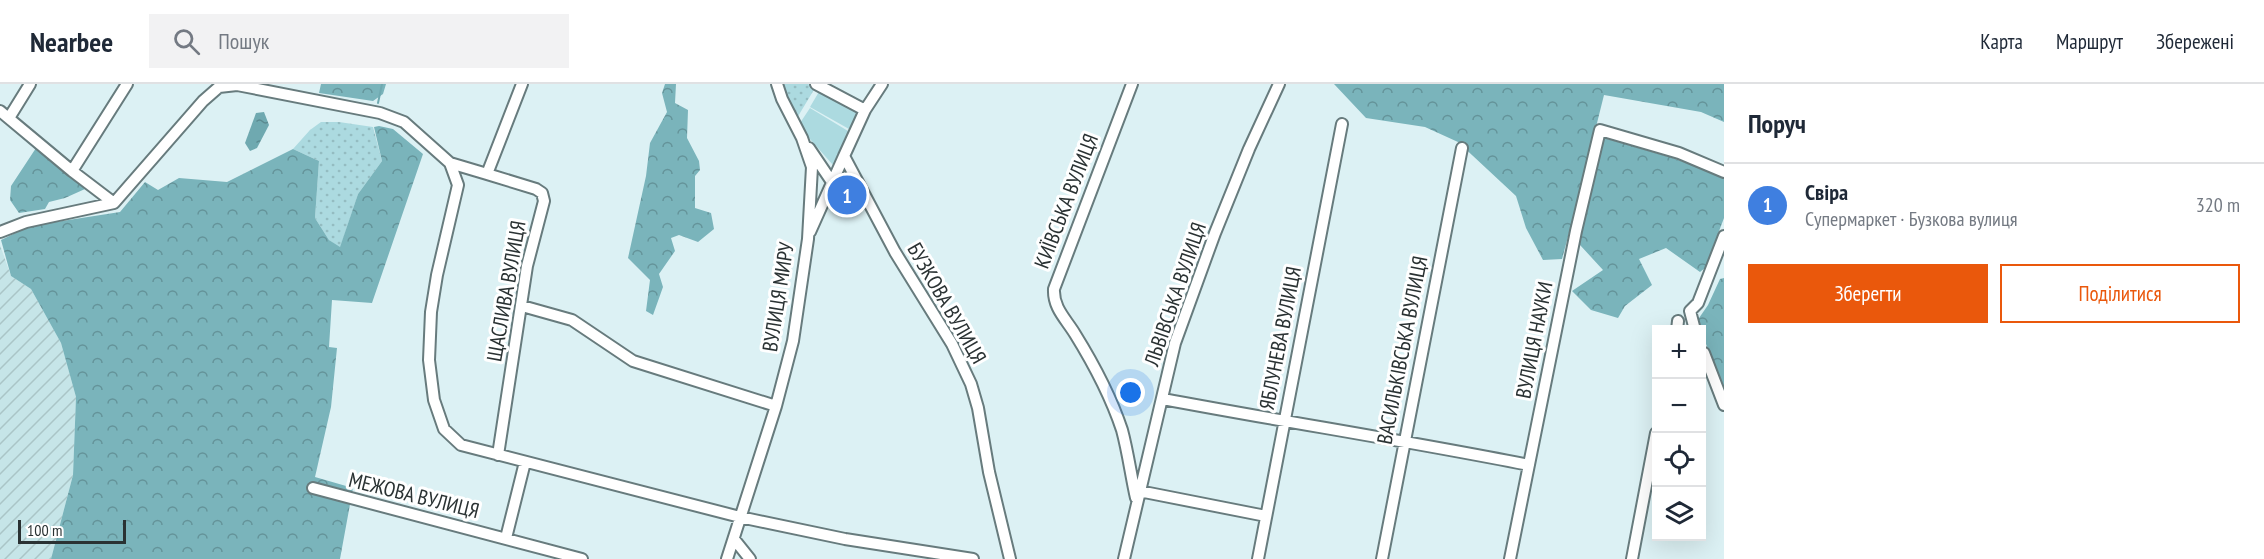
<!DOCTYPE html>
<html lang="uk">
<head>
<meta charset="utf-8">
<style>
	:root { --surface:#fff; --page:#f2f2f3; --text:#1f2937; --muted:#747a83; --line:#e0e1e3; --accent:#ea580c }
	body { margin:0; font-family:"PT Sans Narrow",sans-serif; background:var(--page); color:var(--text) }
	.controls { position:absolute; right:18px; bottom:18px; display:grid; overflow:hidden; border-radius:0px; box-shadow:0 6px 24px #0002 }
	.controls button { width:54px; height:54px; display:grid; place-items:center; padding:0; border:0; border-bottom:2px solid var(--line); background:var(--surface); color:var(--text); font:30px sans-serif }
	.scale { position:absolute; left:18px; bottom:15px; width:108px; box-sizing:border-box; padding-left:6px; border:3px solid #2a3233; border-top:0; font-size:16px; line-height:21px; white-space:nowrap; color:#2a3233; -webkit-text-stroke:4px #fff; paint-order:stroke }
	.you { position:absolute; left:1131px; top:309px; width:21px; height:21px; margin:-15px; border:4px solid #fff; border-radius:50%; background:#1a73e8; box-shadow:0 0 0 9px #1a73e833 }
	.badge { display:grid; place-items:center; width:39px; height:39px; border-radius:50%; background:var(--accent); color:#fff; font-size:20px; font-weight:700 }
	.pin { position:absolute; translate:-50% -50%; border:3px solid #fff; box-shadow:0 2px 6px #0006 }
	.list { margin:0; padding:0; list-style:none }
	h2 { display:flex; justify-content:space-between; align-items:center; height:78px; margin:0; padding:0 24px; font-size:26px }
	h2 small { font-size:20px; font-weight:400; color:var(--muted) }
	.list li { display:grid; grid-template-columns:39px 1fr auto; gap:18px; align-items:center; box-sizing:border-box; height:84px; padding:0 24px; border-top:2px solid var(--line) }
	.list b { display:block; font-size:22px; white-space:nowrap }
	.list p { margin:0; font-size:20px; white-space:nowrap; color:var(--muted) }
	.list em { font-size:20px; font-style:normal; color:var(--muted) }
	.actions { display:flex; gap:12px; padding:18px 24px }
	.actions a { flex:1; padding:14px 0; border:2px solid var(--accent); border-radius:0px; text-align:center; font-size:21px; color:var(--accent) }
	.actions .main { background:var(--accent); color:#fff }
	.icon { flex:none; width:33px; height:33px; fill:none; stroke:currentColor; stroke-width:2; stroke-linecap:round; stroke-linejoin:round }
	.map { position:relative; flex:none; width:1724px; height:475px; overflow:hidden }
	header { display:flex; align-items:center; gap:36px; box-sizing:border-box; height:84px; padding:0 30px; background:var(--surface); border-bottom:2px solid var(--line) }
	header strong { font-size:28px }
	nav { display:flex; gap:33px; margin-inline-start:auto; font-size:21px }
	.search { width:420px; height:54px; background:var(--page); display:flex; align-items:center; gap:15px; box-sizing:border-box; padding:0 21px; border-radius:0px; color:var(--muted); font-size:22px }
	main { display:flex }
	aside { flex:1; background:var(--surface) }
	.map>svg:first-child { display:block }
</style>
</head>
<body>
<header>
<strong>Nearbee</strong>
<div class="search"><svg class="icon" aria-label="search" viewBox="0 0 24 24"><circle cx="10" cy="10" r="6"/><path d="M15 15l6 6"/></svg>Пошук</div>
<nav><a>Карта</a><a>Маршрут</a><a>Збережені</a></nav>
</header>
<main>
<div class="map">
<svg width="1724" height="475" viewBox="0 0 1724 475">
	<defs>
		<pattern id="industrial-furrows" width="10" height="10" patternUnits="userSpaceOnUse" patternTransform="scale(1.5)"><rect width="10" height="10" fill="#c6e5e8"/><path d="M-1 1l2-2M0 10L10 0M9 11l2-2" fill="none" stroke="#aac5c7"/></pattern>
		<pattern id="grass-dots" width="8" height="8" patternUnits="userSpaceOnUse" patternTransform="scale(1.5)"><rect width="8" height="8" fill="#acdae0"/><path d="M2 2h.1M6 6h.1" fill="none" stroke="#94bcc1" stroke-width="1.8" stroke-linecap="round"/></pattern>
		<pattern id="forest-crowns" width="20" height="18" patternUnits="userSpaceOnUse" patternTransform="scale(1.5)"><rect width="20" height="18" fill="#7ab4bb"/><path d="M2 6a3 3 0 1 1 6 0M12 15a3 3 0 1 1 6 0" fill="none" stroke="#649399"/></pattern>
		<pattern id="water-ripples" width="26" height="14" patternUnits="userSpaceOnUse" patternTransform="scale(1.5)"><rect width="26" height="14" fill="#6fa9b0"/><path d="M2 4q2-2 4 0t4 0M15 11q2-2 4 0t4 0" fill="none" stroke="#5b8a90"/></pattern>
	</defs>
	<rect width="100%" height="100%" fill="#dcf1f4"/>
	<!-- industrial -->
	<path fill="url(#industrial-furrows)" d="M0,161L11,192L31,205L61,259L76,313L73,391L51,475H0Z"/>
	<!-- grass -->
	<path fill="url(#grass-dots)" d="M783,0H808L815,4L797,34L790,22Z
		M321,38H339L373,43L382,77L358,110L340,164L329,156L315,134L319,77L293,65L310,46Z"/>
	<!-- forest -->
	<path fill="url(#forest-crowns)" d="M321,0H386L383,10L373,17L319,9Z
		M665,0H676L675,19L688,26L687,54L699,77L700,86L695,92V124L711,129L714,145L698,158L679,151L671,154L675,167L659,190L663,203L653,231L646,227L650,196L628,174L646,92L650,59L667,28L662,9Z
		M1334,0H1724V38L1701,28L1604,11L1594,51L1673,74L1724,93V134L1705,184L1700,188L1666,164L1639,175L1652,201L1625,222L1618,234L1591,226L1572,207L1603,186L1569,149L1562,175L1543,176L1526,144L1516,112L1458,58L1425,43L1366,34Z
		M379,42L393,45L423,70L372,219L332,216L329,263L337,264L331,323L315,393L353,404L340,475H51L73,391L76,313L61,259L31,205L11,192L1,156L30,142L120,128L145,98L158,106L179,94L227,98L293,65L319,77L315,134L329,156L340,163L358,110L382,77L374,43Z
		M36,64L85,105L65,114L49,118L45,125L19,129L10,116L11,102Z
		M1724,194V306L1697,237L1708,221L1720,195Z"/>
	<!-- park -->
	<path fill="#acdae0" d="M820,6L859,28L849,45L810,23Z
		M810,24L848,47L833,81L809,54L800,39Z"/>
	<!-- water -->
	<path fill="url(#water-ripples)" d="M264,28L269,41L257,64L250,67L245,59L256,29Z"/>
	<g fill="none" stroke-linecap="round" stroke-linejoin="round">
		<!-- stream -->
		<path stroke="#6fa9b0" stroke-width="2" d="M378,19L382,0"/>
		<!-- minor casing -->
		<g stroke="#677b7d" stroke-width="14">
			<path id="minor" d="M816,0L865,26
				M882,0L865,26L844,72L895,168L952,260L971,300L978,324L989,388L1010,475
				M1132,0L1054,205C1053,224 1066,235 1075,250C1093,279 1111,313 1122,346C1128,368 1131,392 1136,414
				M0,27L72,87L114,119
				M9,34L30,0
				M809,64L832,98L857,99
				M450,79L487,90L522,0
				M72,87L127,0
				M487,90L536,105L542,109L544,117L527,182L498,371
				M0,148L26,138L114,119L203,17L219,3L237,1L380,29L404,38L450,79L458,101L437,191L431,228L429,276L434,316L444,345L461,361L740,433L845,455L973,475
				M810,148L844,72
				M522,222L572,236L633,277L776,322
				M1677,246L1678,237
				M1695,246L1690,227L1698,219L1724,152
				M1702,268L1704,269L1724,321
				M1163,315C1285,338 1408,357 1529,381
				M313,404L582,475
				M1139,407L1266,432
				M506,454L525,378
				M734,455L750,475
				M727,475L776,322L793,257L808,155L812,83L802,54L782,15L777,0
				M1124,475L1175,259L1215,149L1249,65L1279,0
				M1258,475L1342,40
				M1382,475L1462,64
				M1510,475L1576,147L1600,46L1679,69L1724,88
				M1632,475L1656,349"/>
		</g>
		<!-- minor -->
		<use href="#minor" stroke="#fff" stroke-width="10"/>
	</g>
	<g text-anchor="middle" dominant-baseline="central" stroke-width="6" stroke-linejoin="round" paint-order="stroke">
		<!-- street labels -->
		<g font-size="21" fill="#2a3233" stroke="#fff">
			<text transform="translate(1066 117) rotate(-69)">КИЇВСЬКА ВУЛИЦЯ</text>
			<text transform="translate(506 207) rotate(-80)">ЩАСЛИВА ВУЛИЦЯ</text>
			<text transform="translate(1175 210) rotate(-71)">ЛЬВІВСЬКА ВУЛИЦЯ</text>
			<text transform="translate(778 213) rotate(-81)">ВУЛИЦЯ МИРУ</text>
			<text transform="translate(947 219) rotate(60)">БУЗКОВА ВУЛИЦЯ</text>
			<text transform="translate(1280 254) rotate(-79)">ЯБЛУНЕВА ВУЛИЦЯ</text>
			<text transform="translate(1534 256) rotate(-79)">ВУЛИЦЯ НАУКИ</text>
			<text transform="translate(1402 266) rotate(-79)">ВАСИЛЬКІВСЬКА ВУЛИЦЯ</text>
			<text transform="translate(414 411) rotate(14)">МЕЖОВА ВУЛИЦЯ</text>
		</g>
	</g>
</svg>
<div class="controls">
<button>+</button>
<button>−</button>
<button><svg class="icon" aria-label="locate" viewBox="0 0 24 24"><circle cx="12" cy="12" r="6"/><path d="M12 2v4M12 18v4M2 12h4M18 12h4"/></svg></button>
<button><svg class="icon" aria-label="layers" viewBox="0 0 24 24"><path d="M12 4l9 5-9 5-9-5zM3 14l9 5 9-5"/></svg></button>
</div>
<div class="scale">100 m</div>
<div class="you"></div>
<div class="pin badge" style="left:847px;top:111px;background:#3f7fe0">1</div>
</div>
<aside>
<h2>Поруч<small></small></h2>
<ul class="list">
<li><span class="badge" style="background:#3f7fe0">1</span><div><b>Свіра</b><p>Супермаркет · Бузкова вулиця</p></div><em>320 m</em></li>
</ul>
<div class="actions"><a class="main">Зберегти</a><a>Поділитися</a></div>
</aside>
</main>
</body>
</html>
